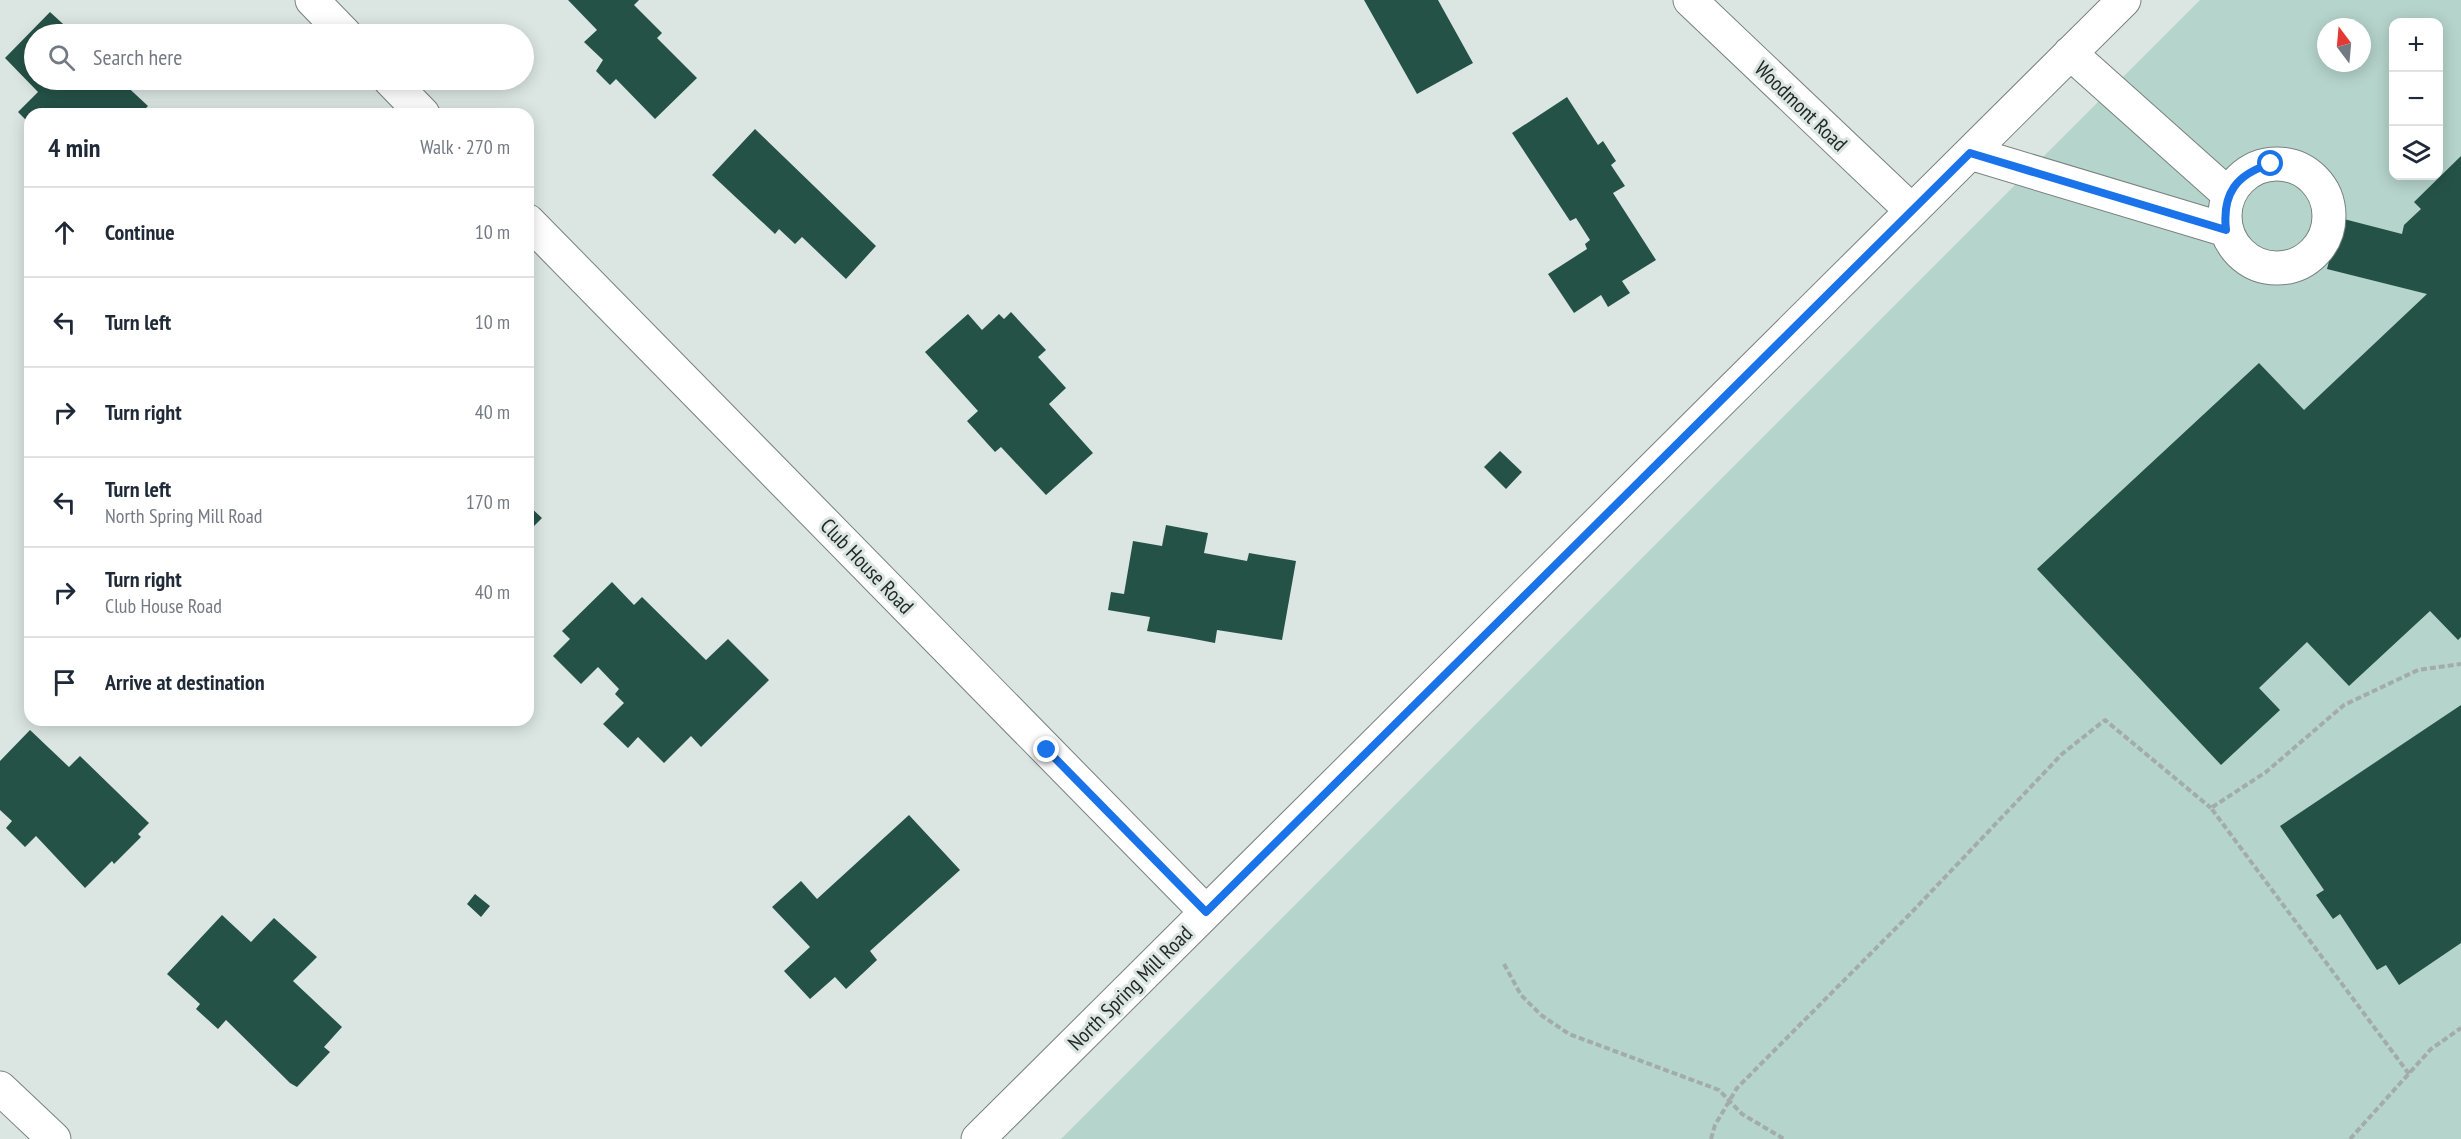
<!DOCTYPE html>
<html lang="en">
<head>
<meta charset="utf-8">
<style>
	:root { --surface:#fff; --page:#f6f6f7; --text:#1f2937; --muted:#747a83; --line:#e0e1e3 }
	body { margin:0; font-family:"PT Sans Narrow",sans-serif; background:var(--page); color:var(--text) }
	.controls { position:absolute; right:18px; top:18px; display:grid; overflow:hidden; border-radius:12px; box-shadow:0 3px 15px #0003 }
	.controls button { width:54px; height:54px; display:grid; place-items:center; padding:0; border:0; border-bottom:2px solid var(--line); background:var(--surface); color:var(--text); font:30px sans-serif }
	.compass { position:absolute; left:2317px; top:18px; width:54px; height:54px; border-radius:50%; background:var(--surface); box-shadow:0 3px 15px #0003; rotate:344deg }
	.stop { position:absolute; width:18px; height:18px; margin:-14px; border:4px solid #1a73e8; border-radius:50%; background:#fff }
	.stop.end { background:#1a73e8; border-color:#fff; box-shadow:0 2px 6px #0008 }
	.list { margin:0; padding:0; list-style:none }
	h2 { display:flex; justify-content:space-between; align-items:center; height:78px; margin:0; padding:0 24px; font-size:26px }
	h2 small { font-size:20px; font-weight:400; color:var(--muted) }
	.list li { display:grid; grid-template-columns:39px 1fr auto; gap:18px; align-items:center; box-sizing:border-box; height:90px; padding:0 24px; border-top:2px solid var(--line) }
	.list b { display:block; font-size:22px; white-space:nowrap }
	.list p { margin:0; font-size:20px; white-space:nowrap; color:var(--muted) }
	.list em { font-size:20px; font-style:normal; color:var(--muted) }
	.icon { flex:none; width:33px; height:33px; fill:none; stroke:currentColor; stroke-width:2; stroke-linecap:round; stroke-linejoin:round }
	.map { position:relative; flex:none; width:2461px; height:1139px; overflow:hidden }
	.search { position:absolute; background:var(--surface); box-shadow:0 3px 15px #0003; left:24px; top:24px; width:510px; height:66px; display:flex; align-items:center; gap:15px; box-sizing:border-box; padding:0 21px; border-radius:33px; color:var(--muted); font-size:22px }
	.panel { position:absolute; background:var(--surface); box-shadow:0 3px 15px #0003; left:24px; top:108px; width:510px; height:618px; border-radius:18px }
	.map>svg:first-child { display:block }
</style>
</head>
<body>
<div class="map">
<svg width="2461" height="1139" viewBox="0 0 2461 1139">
	<rect width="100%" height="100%" fill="#dbe6e3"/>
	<!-- green -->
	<path fill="#b5d4cb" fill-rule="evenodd" d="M2200,0H2461V1139H1061ZM2394,22H2438V176H2394ZM2326,27H2362V63H2326Z"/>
	<!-- building -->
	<path fill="#255247" d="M568,0H639L634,5L662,33L657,38L697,78L655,119L616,79L610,85L596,71L603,60L584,42L597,30Z
		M1364,0H1438L1473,63L1417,94Z
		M50,12L74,34H34V80H120L148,106L143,111L146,114H30V124L18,112L38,92L5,58Z
		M1567,97L1598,145L1603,141L1616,161L1611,165L1625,186L1613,193L1656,260L1622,281L1630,293L1608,307L1601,295L1574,313L1548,274L1587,249L1585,244L1590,240L1576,218L1570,221L1512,133Z
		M755,129L876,246L846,279L802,237L795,244L779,229L775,234L712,175Z
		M2461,156V637L2458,640L2430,611L2349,686L2307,642L2259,688L2280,710L2221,765L2037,569L2259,363L2304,410L2427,294L2327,269L2340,218L2402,234L2404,225L2421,209L2414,202Z
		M1011,312L1046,350L1038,357L1066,388L1049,404L1093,453L1046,495L1001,447L995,452L967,421L978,411L925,352L968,314L982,330L999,314L1004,319Z
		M1500,451L1522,472L1506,489L1484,467Z
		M528,505L542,518L528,532Z
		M1166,525L1208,533L1204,553L1247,561L1249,553L1296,561L1282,640L1217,630L1215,643L1189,638L1147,631L1150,617L1108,610L1111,592L1124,594L1133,541L1162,546Z
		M612,582L634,605L642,597L706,660L728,639L769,680L701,747L691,736L664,763L638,737L628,748L603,724L624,703L615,694L619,689L598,667L581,684L553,656L570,639L562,631Z
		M2461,705V943L2399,985L2386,965L2377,970L2340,914L2333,919L2316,895L2324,890L2280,826Z
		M30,730L69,767L80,756L149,823L138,834L141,837L114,864L112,861L85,888L36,836L25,847L6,828L12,821L0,810V761Z
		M909,815L960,870L870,951L877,960L846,989L835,977L810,999L784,971L810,947L772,907L801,881L817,899Z
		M475,894L490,906L481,917L467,904Z
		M222,915L251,942L274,918L317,957L293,981L342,1027L324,1047L330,1052L297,1087L290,1083L226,1020L218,1029L196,1009L200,1004L167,974Z"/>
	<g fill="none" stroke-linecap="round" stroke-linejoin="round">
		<!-- minor casing -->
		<g stroke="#78827f" stroke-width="35">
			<path id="minor" d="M312,0L345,34
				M1690,0L1912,211
				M2070,53L2229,195
				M390,80L423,114
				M1970,153L2226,230
				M2225 216a52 52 0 1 1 104 0a52 52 0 1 1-104 0Z
				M528,221L1206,912
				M0,1088L54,1139
				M978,1139L2124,0"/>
		</g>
		<!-- path -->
		<path stroke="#a3acaa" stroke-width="4" stroke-dasharray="6 3" stroke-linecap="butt" d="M1504,964L1521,995L1541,1015L1569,1034L1719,1090L1742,1114L1784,1139
			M2409,1074L2211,808L2266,772L2344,705L2418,670L2461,664
			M1711,1139L1715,1125L1737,1088L1910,914L2062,754L2105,720L2211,808
			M2350,1139L2431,1049L2461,1028"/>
		<!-- minor -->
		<use href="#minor" stroke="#fff" stroke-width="33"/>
	</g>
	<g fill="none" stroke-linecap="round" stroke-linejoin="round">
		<!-- route -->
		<path stroke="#1a73e8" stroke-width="8" d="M1047,750L1206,912L1970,153L2226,230C2222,194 2236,174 2271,164"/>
	</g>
	<g text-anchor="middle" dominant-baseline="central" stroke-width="6" stroke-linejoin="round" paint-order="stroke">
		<!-- street labels -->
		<g font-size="21" fill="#242827" stroke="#dbe6e3">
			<text transform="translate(1801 106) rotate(44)">Woodmont Road</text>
			<text transform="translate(867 566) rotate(46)">Club House Road</text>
			<text transform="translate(1130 988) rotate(-45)">North Spring Mill Road</text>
		</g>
	</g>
</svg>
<div class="controls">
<button>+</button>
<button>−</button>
<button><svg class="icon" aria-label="layers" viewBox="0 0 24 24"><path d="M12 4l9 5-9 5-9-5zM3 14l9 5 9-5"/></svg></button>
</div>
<svg class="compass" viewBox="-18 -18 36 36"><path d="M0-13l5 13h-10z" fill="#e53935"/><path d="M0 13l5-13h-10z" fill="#747a83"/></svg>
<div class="stop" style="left:2271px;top:164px"></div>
<div class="stop end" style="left:1047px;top:750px"></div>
<div class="search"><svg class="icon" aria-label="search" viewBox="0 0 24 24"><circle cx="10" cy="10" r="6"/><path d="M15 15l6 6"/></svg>Search here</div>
<section class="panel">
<h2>4 min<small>Walk · 270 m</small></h2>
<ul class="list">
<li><svg class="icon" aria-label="ahead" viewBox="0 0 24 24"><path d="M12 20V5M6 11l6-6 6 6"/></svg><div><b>Continue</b></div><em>10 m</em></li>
<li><svg class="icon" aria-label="left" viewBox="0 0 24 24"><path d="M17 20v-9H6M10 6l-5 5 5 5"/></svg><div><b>Turn left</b></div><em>10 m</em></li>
<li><svg class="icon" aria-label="right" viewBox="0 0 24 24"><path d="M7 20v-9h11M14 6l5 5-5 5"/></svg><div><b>Turn right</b></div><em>40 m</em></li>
<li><svg class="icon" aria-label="left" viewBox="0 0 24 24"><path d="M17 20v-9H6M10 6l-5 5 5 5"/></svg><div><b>Turn left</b><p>North Spring Mill Road</p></div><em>170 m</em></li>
<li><svg class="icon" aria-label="right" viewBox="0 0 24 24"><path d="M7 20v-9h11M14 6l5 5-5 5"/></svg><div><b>Turn right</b><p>Club House Road</p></div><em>40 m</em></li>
<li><svg class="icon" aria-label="arrive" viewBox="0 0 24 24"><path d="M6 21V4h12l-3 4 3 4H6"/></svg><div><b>Arrive at destination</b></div></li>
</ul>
</section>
</div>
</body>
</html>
